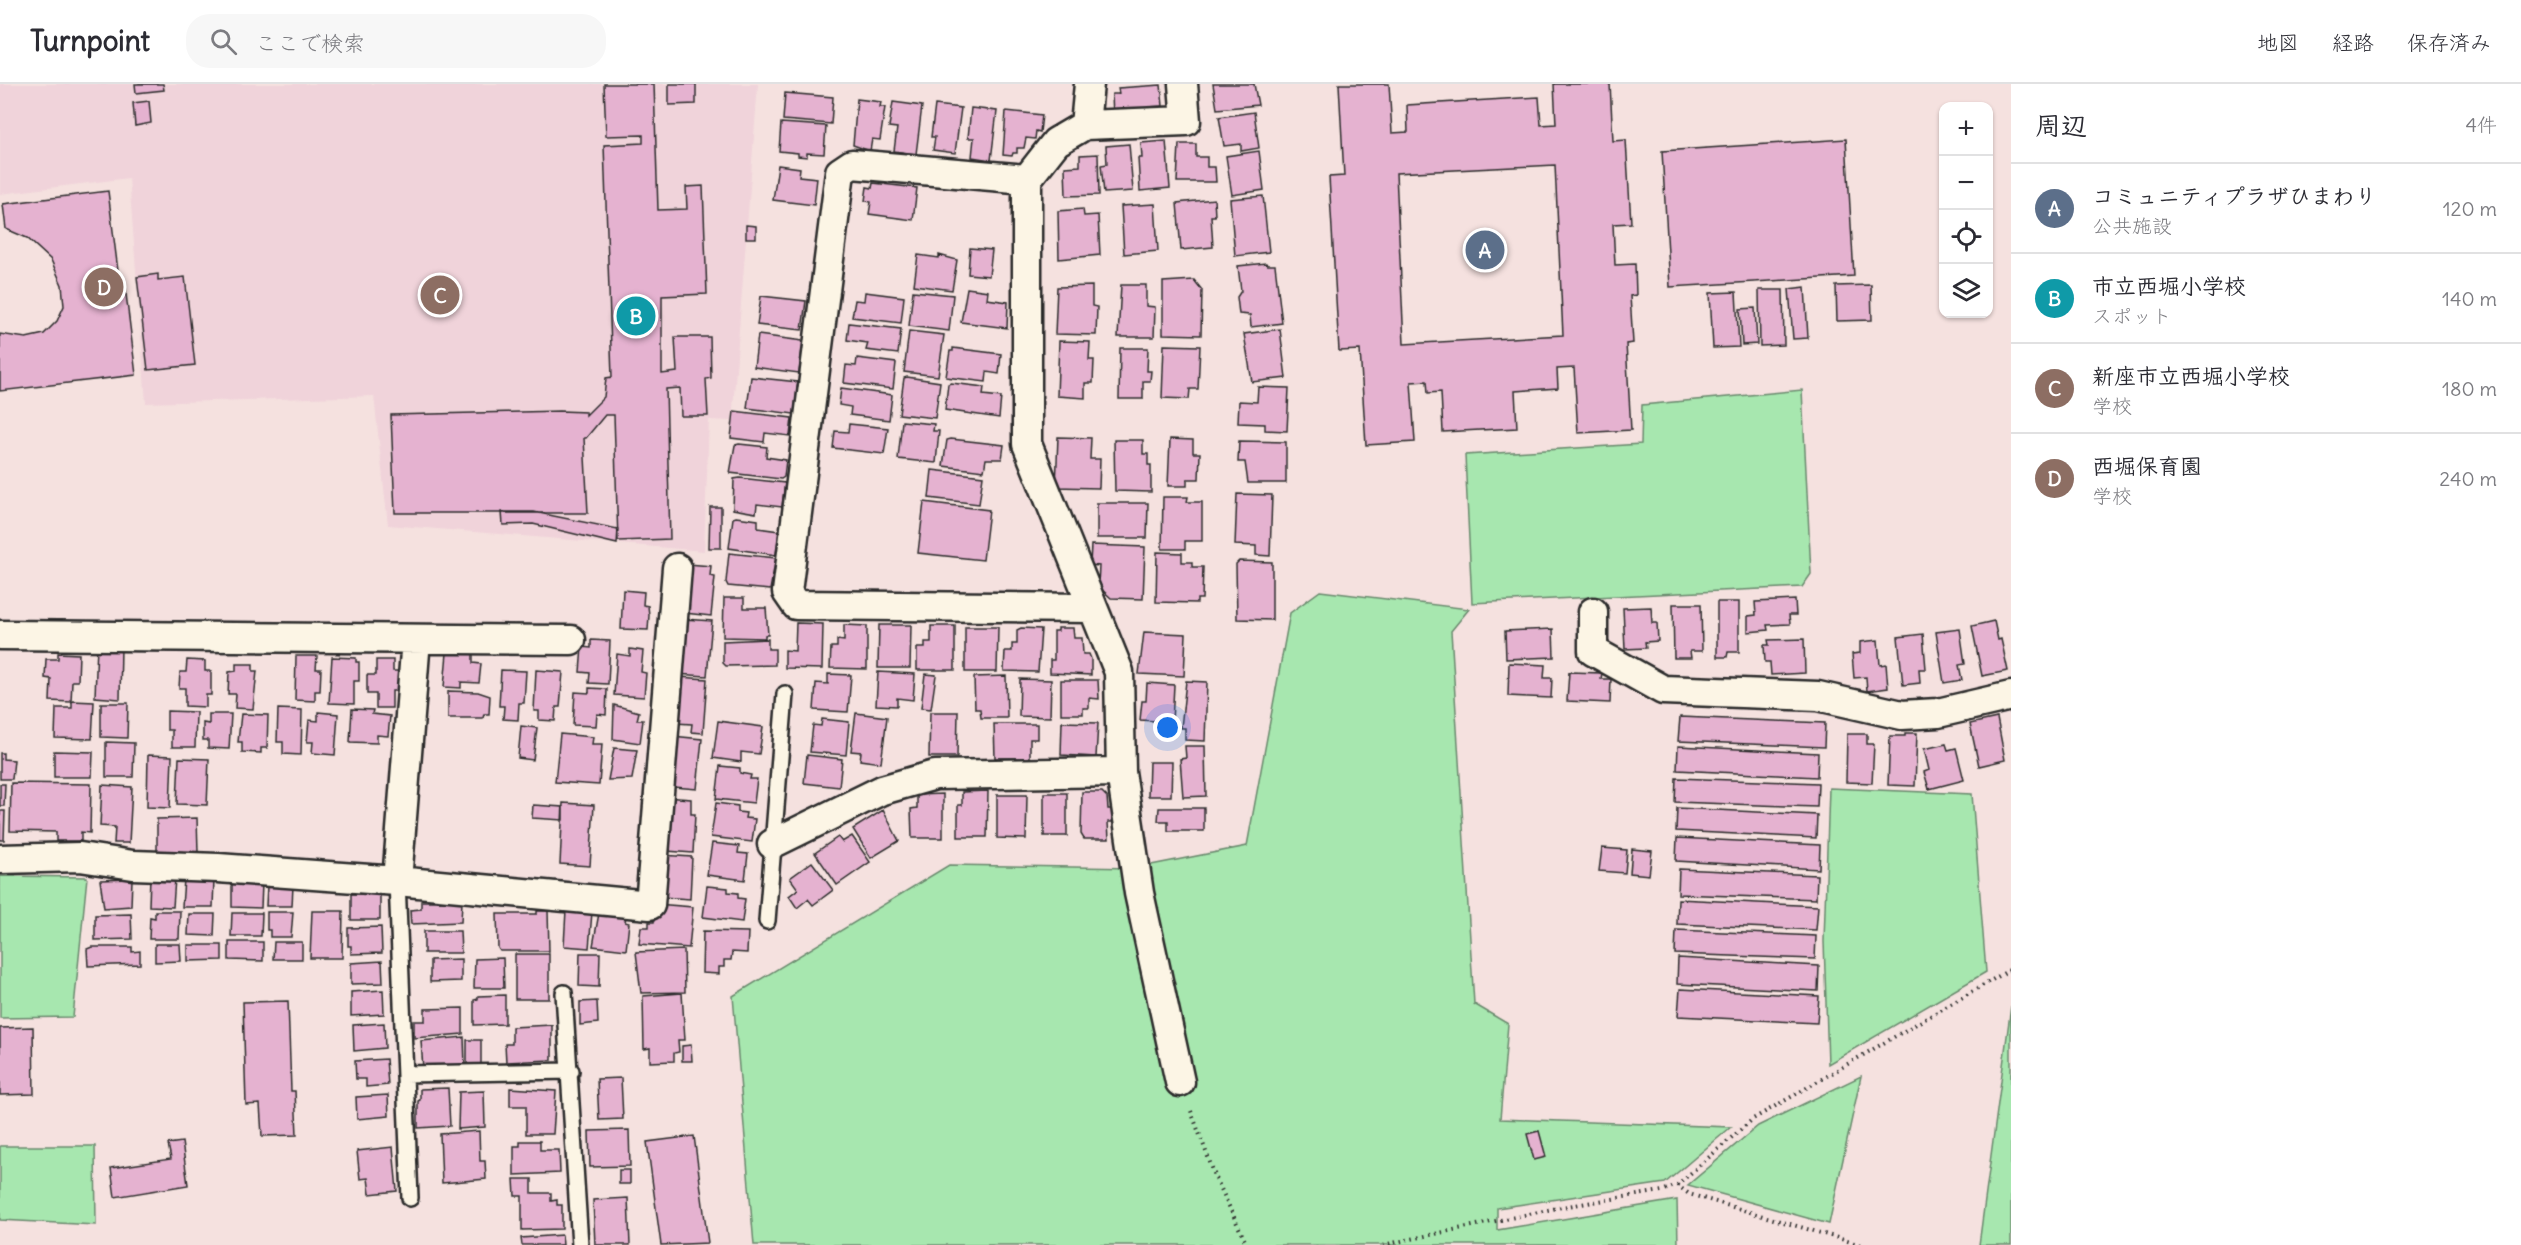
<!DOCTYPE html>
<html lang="ja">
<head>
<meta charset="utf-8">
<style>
	:root { --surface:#fff; --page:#f7f7f7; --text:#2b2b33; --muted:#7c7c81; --line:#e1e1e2; --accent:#2b2b2b }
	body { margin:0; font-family:Delius,"Klee One",sans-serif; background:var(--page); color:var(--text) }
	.controls { position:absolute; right:18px; top:18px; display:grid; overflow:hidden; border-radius:12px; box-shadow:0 2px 4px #0004 }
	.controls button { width:54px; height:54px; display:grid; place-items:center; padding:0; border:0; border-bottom:2px solid var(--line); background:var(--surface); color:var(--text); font:30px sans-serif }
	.you { position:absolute; left:1168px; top:644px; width:21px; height:21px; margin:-15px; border:4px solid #fff; border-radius:50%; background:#1a73e8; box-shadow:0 0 0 9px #1a73e833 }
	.badge { display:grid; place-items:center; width:39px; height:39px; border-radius:50%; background:var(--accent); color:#fff; font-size:20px; font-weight:700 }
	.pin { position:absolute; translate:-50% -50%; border:3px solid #fff; box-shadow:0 2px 6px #0006 }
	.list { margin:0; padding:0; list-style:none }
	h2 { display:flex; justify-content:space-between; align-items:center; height:78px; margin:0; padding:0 24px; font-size:26px }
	h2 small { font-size:20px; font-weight:400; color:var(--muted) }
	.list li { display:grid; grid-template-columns:39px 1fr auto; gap:18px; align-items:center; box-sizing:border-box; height:90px; padding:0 24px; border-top:2px solid var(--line) }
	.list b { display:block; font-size:22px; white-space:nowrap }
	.list p { margin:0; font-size:20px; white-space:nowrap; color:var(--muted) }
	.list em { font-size:20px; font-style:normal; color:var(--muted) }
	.icon { flex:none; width:33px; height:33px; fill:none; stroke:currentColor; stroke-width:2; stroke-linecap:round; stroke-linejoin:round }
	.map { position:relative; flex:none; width:2011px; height:1161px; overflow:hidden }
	header { display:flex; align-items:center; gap:36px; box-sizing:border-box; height:84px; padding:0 30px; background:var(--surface); border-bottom:2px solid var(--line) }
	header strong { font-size:28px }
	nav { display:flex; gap:33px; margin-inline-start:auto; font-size:21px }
	.search { width:420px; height:54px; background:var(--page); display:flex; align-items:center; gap:15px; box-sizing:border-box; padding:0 21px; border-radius:24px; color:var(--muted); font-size:22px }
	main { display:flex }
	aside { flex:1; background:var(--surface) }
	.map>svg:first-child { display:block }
</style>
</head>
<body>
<header>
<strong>Turnpoint</strong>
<div class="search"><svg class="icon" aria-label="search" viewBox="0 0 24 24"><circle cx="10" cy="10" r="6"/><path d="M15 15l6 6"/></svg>ここで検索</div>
<nav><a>地図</a><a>経路</a><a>保存済み</a></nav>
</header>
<main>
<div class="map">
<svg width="2011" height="1161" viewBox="0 0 2011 1161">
	<rect width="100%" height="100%" fill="#f5e1df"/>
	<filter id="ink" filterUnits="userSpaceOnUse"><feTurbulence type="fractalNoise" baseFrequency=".0167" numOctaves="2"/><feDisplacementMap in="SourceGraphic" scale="12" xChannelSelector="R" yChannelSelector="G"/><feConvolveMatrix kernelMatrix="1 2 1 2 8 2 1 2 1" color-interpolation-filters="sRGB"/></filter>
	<g filter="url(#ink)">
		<!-- built -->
		<path fill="#f0d3da" d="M0,0H758L732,337L709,336L704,467L388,441L374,312L146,319L129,94L0,110Z"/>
		<!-- green -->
		<path fill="#a7e7af" stroke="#69896d" stroke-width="1.5" d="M1802,306L1811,490L1802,503L1472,519L1465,371L1641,360L1642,321Z
			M1320,507L1469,525L1451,547L1474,920L1508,940L1500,1035L1731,1043L1665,1099L1497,1124V1146L1677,1116L1678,1161H754L733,912L949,781L1136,784L1247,762L1290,529Z
			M1829,704L1972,710L1986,888L1828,980L1824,857Z
			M0,792L87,793L73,933L0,934Z
			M2011,922V1161H1979Z
			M1861,992L1829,1140L1688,1101L1758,1042Z
			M0,1062H95L96,1141L0,1136Z"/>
		<!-- building -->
		<path fill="#e5b2d0" stroke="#2b2b2b" stroke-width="1.5" fill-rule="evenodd" d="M135,0H163L164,6L136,9Z
			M604,0H654L658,126L687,125L686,103L703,102L707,210L662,212V290L677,288L675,253H710L711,294L706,295L708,332H681L680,304L666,305L670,455L618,457L614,331H605L586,354H584L588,429H395L391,331L560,327L586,328V331L604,313L606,294L612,293L604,61L643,59V51L606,52Z
			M669,0H696V20L669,21Z
			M1213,0H1254L1258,21L1217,25Z
			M1339,0H1389L1392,49L1408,48L1407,21L1539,13L1541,41L1556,40L1554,0H1610L1613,57L1626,56L1631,139L1613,140L1615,181L1635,180L1636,211L1630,212L1633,259L1626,260L1631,346L1578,349L1574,284L1557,285L1558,304L1515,307L1517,344L1443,348L1441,308L1428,309L1427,297L1411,298L1415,358L1366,361L1360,266L1339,267L1329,93L1344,92ZM1555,81L1563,251L1404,260L1396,89Z
			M1161,1L1163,22L1148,23L1149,29L1113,32L1112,10H1119L1118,4Z
			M785,9L833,13L831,40L783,36Z
			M857,15L881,18L880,23H885L880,56L872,55L870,67L853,61Z
			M149,17L151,39L135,42L133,19Z
			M893,18L922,22L916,70L894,67L897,44L889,43Z
			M935,21L961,24L955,69L933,66L935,53H931Z
			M971,24L997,27L991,76L972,73L974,54H968Z
			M1006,27L1042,31L1040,48L1036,47L1035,55L1026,54L1024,64H1017V69H1013L1012,72L1003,71Z
			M1254,28L1259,64L1241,67V60L1224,62L1219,33Z
			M781,39L826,42L824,70L807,69V73L798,72V69L779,67Z
			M1846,55L1854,192L1670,203L1662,67Z
			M1166,57L1170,104L1140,107L1138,74H1142L1141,59Z
			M1129,60L1133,107L1104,109L1101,81L1107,80L1106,62Z
			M1179,60H1196V73H1207V83H1215L1216,98H1177Z
			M1259,67L1264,106L1232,111L1226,72Z
			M1098,70L1099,111L1066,112L1065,83L1080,82V71Z
			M778,81L800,84L799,92L817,94L814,121L773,116Z
			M873,99L917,104L913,136L869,130L871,118L865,117L867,103L872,104Z
			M108,107L120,203L125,202L136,291L0,307V250L26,254L44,250L57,237L64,222L62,201L51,176L27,154L6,145L3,120Z
			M1263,112L1269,168L1235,172L1230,115Z
			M1214,115L1215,132H1211L1213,163L1181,166L1177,119Z
			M1155,120L1158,167L1124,170L1121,122Z
			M1083,125L1084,132L1098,131L1100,171L1059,175L1058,127Z
			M746,141L756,142V154H746Z
			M970,164L992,166L989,192L968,190Z
			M918,171L939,174V171L957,176L952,206L914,201Z
			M1266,179L1267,181H1275L1282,239L1251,243L1250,231L1239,230L1237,213L1241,207L1238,182Z
			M158,190V196L185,193L195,281L148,286L137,193Z
			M1194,196L1202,206L1201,251L1163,250V198Z
			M1121,201H1146V222L1155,223L1154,253H1118Z
			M1871,201L1872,236L1837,237L1836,202Z
			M1092,202V222L1097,223L1096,251L1055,250L1057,203Z
			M1805,203L1808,254L1793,255L1789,205Z
			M967,204L988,207L987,215L1008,218L1007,244L961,238Z
			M1759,206H1783L1784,261L1760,262Z
			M913,207L953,211L949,247L909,242Z
			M865,208L904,213L901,239L852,233L855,216L864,217Z
			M1736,208L1739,263L1713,264L1710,209Z
			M761,212L806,217L802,246L757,241Z
			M1755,224L1757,260L1742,261L1740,225Z
			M849,239L901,245L898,270L866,266L868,259L847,256Z
			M1280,245L1286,294L1252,298L1244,250Z
			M909,247L944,251L938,292L904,288Z
			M758,251L803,257L799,289L754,283Z
			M1059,257L1090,258L1089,276H1094L1093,299H1085V314L1057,312Z
			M1164,261L1200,262L1198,305H1190L1189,315L1162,314Z
			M953,264L1001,270L999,290L987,288L986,298L946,293L950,267H953Z
			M1120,264H1148L1147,287H1151L1150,297H1143V315H1119Z
			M857,274L896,279L893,305L844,299L846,281L856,282Z
			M751,293L798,298L794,330L747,324Z
			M907,293L940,298L935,334L899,330L904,294Z
			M951,299L984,303L983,311L1001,313L999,334L945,326L948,300Z
			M1258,303L1289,304L1287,347L1265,346V340L1238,339L1239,317L1257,318Z
			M841,304L892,311L889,336L850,331L851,323L839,321Z
			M734,327L792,334L790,352L765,349L764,358L731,354Z
			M902,337L934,340L933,347H939L936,379L898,375Z
			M849,340L888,344L884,370L833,364L835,347L848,348Z
			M1058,353L1091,354L1090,375H1100L1099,404L1056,403Z
			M951,355L1004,361L1002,375H986L984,387L943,382L947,356Z
			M1170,355L1193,356V369H1200L1199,395H1187V402H1168Z
			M1114,356H1143V370H1148V381H1151V408L1115,407Z
			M1239,357L1286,358V399H1248L1245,378H1238Z
			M739,360L767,363L766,373L786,376L784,393L781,395L730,389L735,361Z
			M932,386L983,392L979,420L929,414Z
			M740,394L785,399L782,423L757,420L756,429L733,425L734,395Z
			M1237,410L1272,411L1270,472L1256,471V462L1235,461Z
			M1163,413H1188L1187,418H1202V457H1185V465H1162Z
			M924,418L989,426L983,476L918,469Z
			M1097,419H1148L1147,454H1097Z
			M710,423H721V464H709Z
			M502,428H534L618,445L617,460L533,440L503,441Z
			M736,433L758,436V444L779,447L776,471L729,464L733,434Z
			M1091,461L1145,463L1143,515L1111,514L1098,502L1099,482L1090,481Z
			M1157,468L1182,469V478H1192V483H1203L1202,515H1197V519L1156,518Z
			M729,469L776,474L770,506L728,502L726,498Z
			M1239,477L1272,478V536L1237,535L1236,480Z
			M688,480L711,482L710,492L715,493L711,532L685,529Z
			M623,506L644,508L643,521L648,522L649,531L648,546L621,545Z
			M724,514H744V524H766L768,551H765V554L723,553Z
			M1795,516L1796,531H1789L1790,540L1767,541L1768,546L1748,548V532L1756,531L1755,518Z
			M1717,518H1739V568H1728L1727,573H1717Z
			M1673,520H1701L1702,567H1690L1691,574H1674Z
			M1651,523L1652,539H1657L1658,557L1645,558L1646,564L1625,565L1623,524Z
			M684,535L712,537L707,592L675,590Z
			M1994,537L1998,556L2001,555L2008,587L1982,592L1972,542Z
			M796,539L823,540L822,585L785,584V566L795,567Z
			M844,541L867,542V585L830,584L831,563H837V556L844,557Z
			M879,541H911L910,584H878Z
			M931,542H955V586H917V564H925V558H931Z
			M965,543H998L997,588H965Z
			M1021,544L1041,545L1038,588L1004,587L1005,567H1012V560H1017V546Z
			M1058,544H1073L1074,554H1082L1083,570H1089L1091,575V591L1050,589V576H1054V547H1058Z
			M1553,545L1554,573L1506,575L1505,547Z
			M1960,545L1965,580L1959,581L1962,596L1944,599L1936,548Z
			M1144,548L1186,550L1184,592L1139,590Z
			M1923,550L1926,585H1919L1920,599L1903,601L1898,553Z
			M768,555V565H775V581L726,582L723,579V557Z
			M1804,555L1805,589L1771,591L1770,578H1765L1764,561H1769L1768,556Z
			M591,556L610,557L608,600L589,599L590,589L580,588L582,563L591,564Z
			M1878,556L1880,581L1886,580L1888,604L1867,607L1866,593L1854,594L1852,570L1860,569V558Z
			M97,561L121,562L120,615L95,613Z
			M630,565L643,567L641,588L646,589L644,613L614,611L617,570L630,572Z
			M58,569L79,570L78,597H72L71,618L50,617L51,595L45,594L46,575H58Z
			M447,569L473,570V579L481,580L479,599L461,598V604L444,603Z
			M296,572H317L316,585H321L320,607H315V617L295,616Z
			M332,573L356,574V578H359V597H354V620L329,619Z
			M187,576L205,577V587H211V611H206V623L185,622V604H179L180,588H186Z
			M376,576H393V587H398L397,607H392V624H376V610H367V591H376Z
			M1509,579L1545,581L1544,594H1552L1551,614L1508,612Z
			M236,580H253V587H257L253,625L235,624L236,610H228L229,588L236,587Z
			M501,586L526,587L524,619H519L518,636L503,635L504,622H499Z
			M536,586L563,588L560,623H556L555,637L539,636V627H534Z
			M878,588L915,590L913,616L897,614V622L876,621Z
			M1569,588L1602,589L1601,595H1611L1610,619L1567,617Z
			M828,590L851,591L848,628L814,626L816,599L828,600Z
			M925,590L936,591L931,625L921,624Z
			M1006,592L1007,634H981L980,625H975L974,593Z
			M679,593L707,595L703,649L691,648L692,640L675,639Z
			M1020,595L1051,596L1050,633L1019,632Z
			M1061,596H1098L1099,615L1089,614V624H1083V630H1061Z
			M1186,597L1207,598L1205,657L1185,656V644H1181Z
			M1147,599L1174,601L1172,638L1140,636L1142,617H1146Z
			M589,604L607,605L606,631L597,630L596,642L573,641L575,608L589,609Z
			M448,607L478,608L490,612L489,630H484L483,634H448Z
			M72,617L94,618L92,655L55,654L56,624H72Z
			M101,619H128L127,654L101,653Z
			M614,621L639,628L637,636H643L640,659L613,655Z
			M278,625L302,626L301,671L283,670V658H277Z
			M352,625L373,626L372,630L390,632L388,652L377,651V659L350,658Z
			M167,627L196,628L195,663H172V646H167Z
			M318,628L338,630L335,671L312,669L313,658H307L309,636L318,637Z
			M930,628H958L957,673H929Z
			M856,629L887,633L881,679L860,676L861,668L851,667Z
			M209,630H231L229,665L208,664V656H203V639L209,640Z
			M241,630L268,631L267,664H261V669L242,668V658H238Z
			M1680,633L1825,639L1824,663L1678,657Z
			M1997,634L2005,676L1979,682L1970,640Z
			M822,635L849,638L846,671L810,668L813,641L821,642Z
			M718,637L763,643L759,670L741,668V678L713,674Z
			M1062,638L1098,639L1096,673L1061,671Z
			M994,640H1037V655H1030V674H995Z
			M521,642L537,644L533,676L518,674Z
			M1905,649H1917L1915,702L1888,701L1890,652H1905Z
			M560,650L593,653L592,660H602L599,701L555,698Z
			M1847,650H1867V660H1874L1872,699L1846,698Z
			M672,652L702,655L697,705L674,703L675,683Z
			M106,658L134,659L133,693H106Z
			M1946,660L1948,666L1956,664L1964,696L1929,705L1924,688L1929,686L1924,665Z
			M1185,662H1205L1206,712L1183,713L1180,675L1186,674Z
			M1678,662L1818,669L1817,693L1677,686Z
			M614,664L637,666L632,695L608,696Z
			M54,667L93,668L92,693H54Z
			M0,669H3V675L14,676L12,695H0Z
			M148,671L172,672L170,724L147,723Z
			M807,671L842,675L839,703L804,699Z
			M179,674L209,675L207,721L177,720Z
			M1149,678H1172L1171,712H1148Z
			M720,682L740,684V689L751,691L750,695H757L754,719L716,715Z
			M1676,694L1818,699L1817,723L1675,718Z
			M11,699L91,700L90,749L81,748V757H56V748L10,747Z
			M0,700H5L4,722H0Z
			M102,701L132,703L129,759H114L115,743L100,742Z
			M988,707L987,753H958V721H962V708Z
			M1082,708H1102L1107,713L1108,725H1113V738H1108L1109,755H1084L1081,750Z
			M1044,709H1067V752H1044Z
			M943,710V754H912L911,725L917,724V711Z
			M997,711H1027L1026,755L997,754Z
			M665,713L691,715V730H695L693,769L667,767Z
			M563,719L594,721L590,782L560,780Z
			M716,719L738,722V728L746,729L745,734L755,735L752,758L711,753Z
			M533,721L563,723V736L532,734Z
			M1159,724H1204V747H1168V737H1158Z
			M1677,724L1817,731L1816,754L1676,747Z
			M883,726L899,757L871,774L853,745Z
			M0,727H5L4,756H0Z
			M197,734L198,768L157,769V735Z
			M852,752L870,778L837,801L815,769L838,753L842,758Z
			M1677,754L1820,761L1819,785L1676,777Z
			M712,759L739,762L738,769L748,770L745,796L707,791Z
			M1602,764L1627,766L1625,789L1599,787Z
			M1632,765L1652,767L1649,791L1630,789Z
			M661,771L692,773L690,815L662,813Z
			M812,778L833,806L813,821L808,815L797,824L789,812L798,805L790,794Z
			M1679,785L1817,791L1816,815L1678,810Z
			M150,793L175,794L173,823L149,822Z
			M132,795L131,822L104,824L100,796Z
			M184,795H214L213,823H182Z
			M232,798L262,799L261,824L232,823Z
			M267,801L293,802L292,822H266Z
			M707,802L728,804V808L738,809V814L745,815L742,838L703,833Z
			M351,810H380V836H351Z
			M1678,815L1818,822L1816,846L1677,840Z
			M421,817H462L461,838L411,840L410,826L421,825Z
			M656,820L693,823L689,864L639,860L641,843H649V838H654Z
			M566,826L592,828L589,864L564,862Z
			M155,827H180L179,855H149L150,833L155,834Z
			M312,827H343L342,874H310Z
			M537,827H548L549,867H500L498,864L497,830H537Z
			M267,828H293L291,853H270V846H267Z
			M232,829H262L261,852H231Z
			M599,829L626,832L625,838L629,839L626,866L593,862Z
			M131,830L132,855L95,856V831Z
			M189,830H215L214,852L188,851Z
			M381,843L382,869L351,870V862H348V844Z
			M1676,846L1816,852L1815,875L1675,870Z
			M424,847H460L461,869H424Z
			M703,847L748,848L747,869L732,868L731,876H724V883H719V890L702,889Z
			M229,858H263V877L229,876Z
			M274,858H302V875H273Z
			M155,860H180L181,877L155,878Z
			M188,861H222V876L188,877Z
			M92,863H132V868L140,867V880L88,882L87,865Z
			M684,866L685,908L641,909L636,868Z
			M580,869H600L599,903L579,902Z
			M515,870H549V915H515Z
			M503,874L504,904H474L475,875Z
			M1678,874L1819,882L1818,907L1677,900Z
			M461,875V897L430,898V876Z
			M382,877L383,899L351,900V879Z
			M1680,905L1819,912L1817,939L1678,932Z
			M383,906L384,930L351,932V908Z
			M682,909L685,956H678L679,968L674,969V977L650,978V964L644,965L643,912Z
			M505,911V940L474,941V916L478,915V912Z
			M288,917L291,1007H295L297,1051L262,1052L260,1020L246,1021L243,918Z
			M597,917L598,939L580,941V918Z
			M463,924V950L414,954V937H425V925Z
			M384,939L385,964L354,967L353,941Z
			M552,941V976L506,978L505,960H512V943Z
			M33,943L34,1010L0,1011V944Z
			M464,953L465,983L423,985L421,957Z
			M467,956H481V981L467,980Z
			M691,961L692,977H682V962Z
			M386,975L388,1001L366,1003V995H356L355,977Z
			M621,994L623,1035L599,1036L597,995Z
			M448,1004L450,1042L418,1044V1017L420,1016V1005Z
			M510,1004L556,1007L553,1050H526V1022H510Z
			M484,1007L485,1043L458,1045L459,1008Z
			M388,1011L389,1032L357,1035L356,1013Z
			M629,1046L630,1082L590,1083L589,1047Z
			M479,1047L480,1077H485L486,1095L442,1099L440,1050Z
			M1539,1047L1546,1073L1534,1076L1527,1050Z
			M694,1052L708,1159L661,1161L647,1058Z
			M520,1057H540V1066H559L560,1089L514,1091V1062H520Z
			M182,1058L188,1101L115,1113L111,1084L171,1075L168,1060Z
			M393,1063L397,1107L370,1110L368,1094L360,1095L357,1067Z
			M619,1086H630V1100H619Z
			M514,1095H532V1109H551V1117L557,1116V1121H562V1145L522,1146V1112H515Z
			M628,1114L630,1161H595L593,1116Z
			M562,1151L563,1161H522L521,1154Z"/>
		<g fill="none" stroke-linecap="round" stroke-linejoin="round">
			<!-- lane casing -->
			<g stroke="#2b2b2b" stroke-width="20">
				<path id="lane" d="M397,797L410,1114
					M767,837L785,610
					M564,909L580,1161
					M405,990L571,987"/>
			</g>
			<!-- street casing -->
			<g stroke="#2b2b2b" stroke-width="33">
				<path id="street" d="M1089,0L1085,41L1056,58L1027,95V360L1119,588L1121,688L1139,809L1180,998
					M1085,41L1186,37L1183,0
					M1027,95L852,80L840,88L787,508L796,521L1093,524
					M1593,528V567L1663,606L1818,612L1902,631L1938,629L2011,612
					M0,551L571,556
					M772,760L882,706L935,691L1121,688
					M0,775L80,773L133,781L218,784L397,797L650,821L677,484
					M397,797L416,555"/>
			</g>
			<!-- path -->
			<path stroke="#2b2b2b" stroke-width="4" stroke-dasharray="1.5 4.5" stroke-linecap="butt" d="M1191,1027L1215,1092L1247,1161
				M1677,1101L1689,1110L1861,1161
				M1383,1161L1562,1123L1662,1107L1677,1101L1753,1035L2011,885"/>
			<!-- lane -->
			<use href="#lane" stroke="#fcf5e5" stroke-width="15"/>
			<!-- street -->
			<use href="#street" stroke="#fcf5e5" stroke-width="28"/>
		</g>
	</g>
</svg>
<div class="controls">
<button>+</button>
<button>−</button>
<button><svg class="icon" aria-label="locate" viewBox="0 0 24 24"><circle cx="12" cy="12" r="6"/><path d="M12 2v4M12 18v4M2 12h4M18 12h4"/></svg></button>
<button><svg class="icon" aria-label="layers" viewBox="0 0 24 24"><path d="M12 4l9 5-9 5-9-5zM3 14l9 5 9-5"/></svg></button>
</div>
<div class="you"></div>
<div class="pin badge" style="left:1485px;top:166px;background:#5c6f8a">A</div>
<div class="pin badge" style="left:636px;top:232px;background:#0f9aa8">B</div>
<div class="pin badge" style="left:440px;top:211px;background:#8d6e63">C</div>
<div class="pin badge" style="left:104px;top:203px;background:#8d6e63">D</div>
</div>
<aside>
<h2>周辺<small>4件</small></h2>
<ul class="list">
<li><span class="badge" style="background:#5c6f8a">A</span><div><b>コミュニティプラザひまわり</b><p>公共施設</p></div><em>120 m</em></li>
<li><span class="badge" style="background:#0f9aa8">B</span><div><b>市立西堀小学校</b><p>スポット</p></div><em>140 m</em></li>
<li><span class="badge" style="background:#8d6e63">C</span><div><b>新座市立西堀小学校</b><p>学校</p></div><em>180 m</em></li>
<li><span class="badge" style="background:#8d6e63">D</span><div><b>西堀保育園</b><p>学校</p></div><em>240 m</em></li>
</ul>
</aside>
</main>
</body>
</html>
